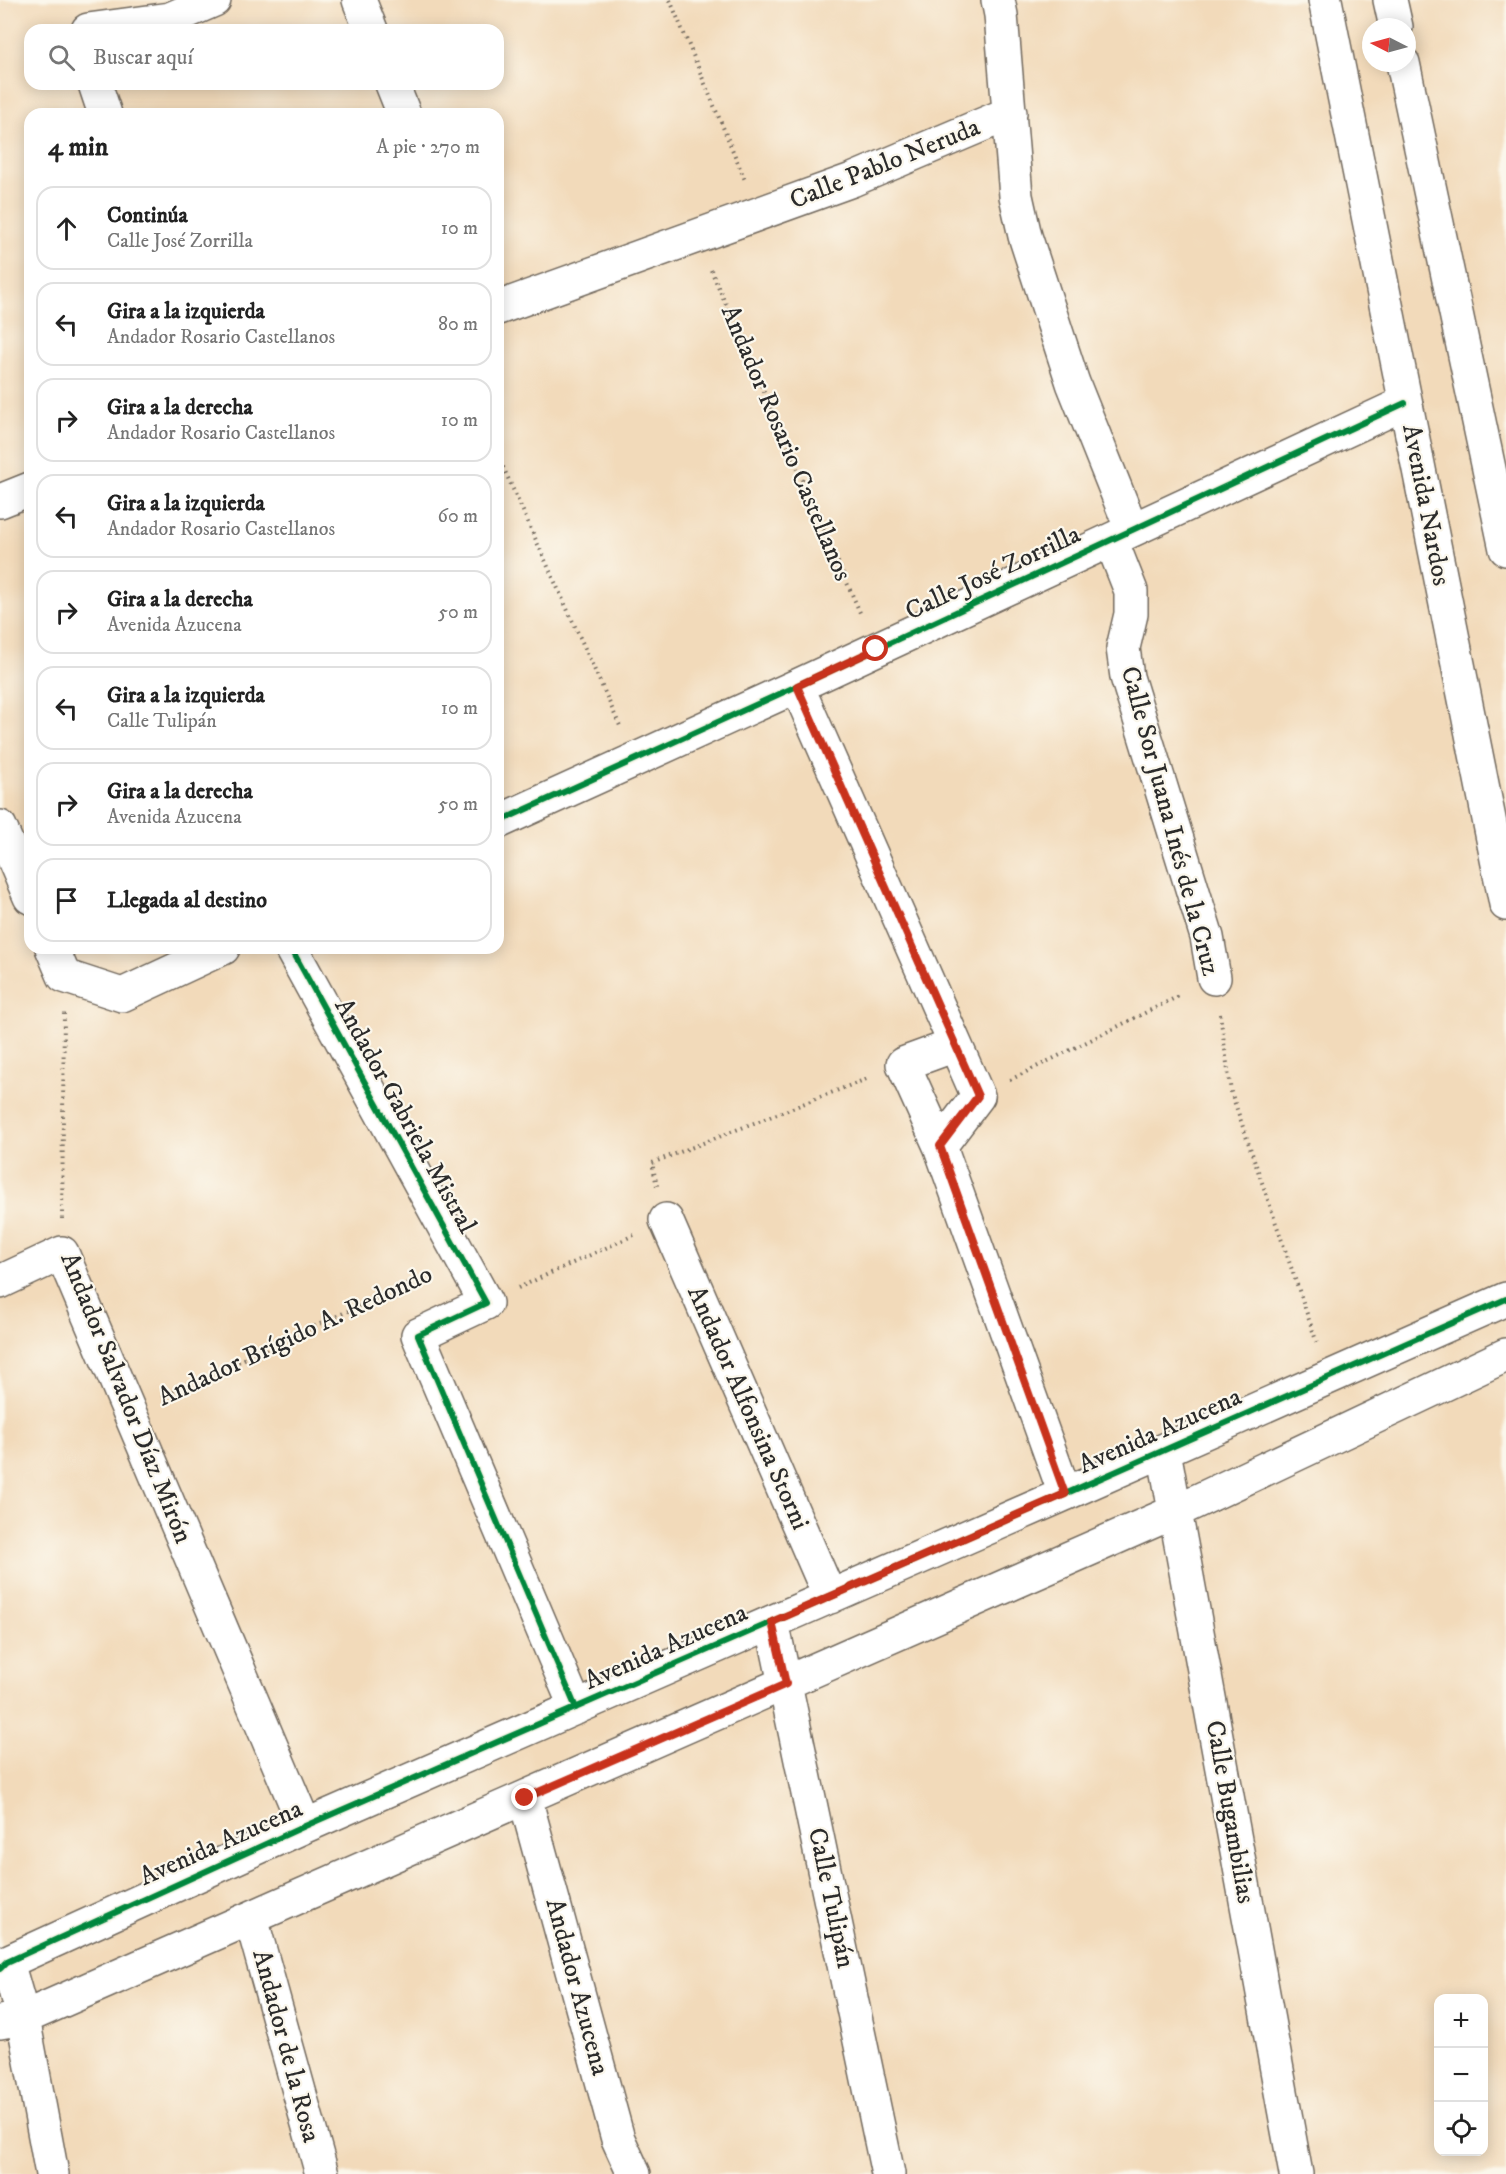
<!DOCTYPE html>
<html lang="es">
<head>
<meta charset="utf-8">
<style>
	:root { --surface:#fff; --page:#f6f6f6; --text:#222; --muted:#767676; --line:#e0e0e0 }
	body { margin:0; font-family:"IM FELL DW Pica",serif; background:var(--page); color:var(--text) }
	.controls { position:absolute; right:18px; bottom:18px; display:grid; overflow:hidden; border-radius:12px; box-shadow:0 3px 15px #0003 }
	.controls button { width:54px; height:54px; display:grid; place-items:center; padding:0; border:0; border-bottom:2px solid var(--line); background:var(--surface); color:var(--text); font:30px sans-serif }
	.compass { position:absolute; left:1362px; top:18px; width:54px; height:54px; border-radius:50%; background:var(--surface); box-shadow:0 3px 15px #0003; rotate:276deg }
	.stop { position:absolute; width:18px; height:18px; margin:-14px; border:4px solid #c8321e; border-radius:50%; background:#fff }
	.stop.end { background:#c8321e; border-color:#fff; box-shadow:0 2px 6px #0008 }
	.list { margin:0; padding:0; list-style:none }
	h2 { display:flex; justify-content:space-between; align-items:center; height:78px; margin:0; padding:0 24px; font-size:26px }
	h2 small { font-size:20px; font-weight:400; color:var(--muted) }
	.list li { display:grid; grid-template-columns:39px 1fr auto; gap:18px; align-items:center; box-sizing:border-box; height:84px; margin:0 12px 12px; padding:0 12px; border:2px solid var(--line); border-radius:18px }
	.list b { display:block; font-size:22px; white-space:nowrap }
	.list p { margin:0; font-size:20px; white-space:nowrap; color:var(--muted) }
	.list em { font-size:20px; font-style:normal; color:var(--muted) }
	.icon { flex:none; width:33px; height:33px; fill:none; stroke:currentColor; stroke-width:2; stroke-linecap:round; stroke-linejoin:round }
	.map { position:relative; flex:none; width:1506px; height:2174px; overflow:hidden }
	.search { position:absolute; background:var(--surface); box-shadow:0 3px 15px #0003; left:24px; top:24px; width:480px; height:66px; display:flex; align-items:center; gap:15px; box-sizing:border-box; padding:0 21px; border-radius:18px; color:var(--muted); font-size:22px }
	.panel { position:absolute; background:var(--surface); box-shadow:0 3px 15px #0003; left:24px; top:108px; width:480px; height:846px; border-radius:18px }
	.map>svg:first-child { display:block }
</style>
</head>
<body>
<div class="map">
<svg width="1506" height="2174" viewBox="0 0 1506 2174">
	<rect width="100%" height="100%" fill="#fbf7ec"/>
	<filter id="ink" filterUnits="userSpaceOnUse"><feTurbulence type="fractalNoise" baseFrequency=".0167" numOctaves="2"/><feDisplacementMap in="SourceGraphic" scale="12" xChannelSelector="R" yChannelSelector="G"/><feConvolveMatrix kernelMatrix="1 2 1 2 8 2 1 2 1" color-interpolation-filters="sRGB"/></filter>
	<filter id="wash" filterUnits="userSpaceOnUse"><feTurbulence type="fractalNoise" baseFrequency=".008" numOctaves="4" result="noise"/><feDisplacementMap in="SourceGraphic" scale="24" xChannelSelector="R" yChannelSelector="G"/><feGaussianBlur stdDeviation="1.35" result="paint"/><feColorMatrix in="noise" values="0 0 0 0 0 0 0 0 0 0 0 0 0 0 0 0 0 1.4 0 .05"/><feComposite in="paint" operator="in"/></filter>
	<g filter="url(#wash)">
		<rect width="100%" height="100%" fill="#f2daba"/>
	</g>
	<g filter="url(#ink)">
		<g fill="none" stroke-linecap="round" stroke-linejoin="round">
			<!-- minor casing -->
			<g stroke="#71685d" stroke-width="36">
				<path id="minor" d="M359,0L371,30
					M998,0L1001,15L1016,196L1025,236L1073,383L1132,530
					M88,30L170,19L214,0
					M95,84L105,114
					M392,84L404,114
					M498,308L852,180L1010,113
					M0,501L30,489
					M1111,540L1131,591V614L1123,648L1127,677L1207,937L1214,978
					M797,686L978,1096L940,1146
					M498,822L797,686L1405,403
					M0,827L30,897
					M52,948L64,976L122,995L223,948
					M291,948L486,1303L418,1335L576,1708
					M955,1045L903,1064L940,1146L1065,1494
					M666,1220L830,1597
					M0,1282L62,1253L305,1826
					M1164,1451L1296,2174
					M772,1622L888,2174
					M525,1798L618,2139L634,2174
					M251,1918L322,2174
					M7,1962L23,2018L52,2174
					M0,1969L7,1962L305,1826L1065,1494L1506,1299
					M0,2022L23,2018L1174,1512L1506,1355"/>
			</g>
			<!-- major casing -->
			<g stroke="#71685d" stroke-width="36">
				<path id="major" d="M1325,0L1506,904
					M1390,0L1396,27
					M1403,63L1506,549"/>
			</g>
			<!-- path -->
			<path stroke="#71685d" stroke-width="4" stroke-dasharray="1.5 4.5" stroke-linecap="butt" d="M670,0L745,180
				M711,270L861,615
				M498,456L620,726
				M1220,1014L1231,1092L1317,1343
				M1010,1080L1181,995
				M657,1186L652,1163L869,1078
				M62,1219L64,1013
				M518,1288L634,1235
				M162,1397L428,1274"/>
			<!-- minor -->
			<use href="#minor" stroke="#fff" stroke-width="33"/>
			<!-- major -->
			<use href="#major" stroke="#fff" stroke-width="33"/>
			<!-- cycleway casing -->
			<g stroke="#fbf7ec" stroke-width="10">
				<path id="cycleway" d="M498,822L797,686L1405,403
					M291,948L486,1303L418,1335L576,1708
					M0,1969L7,1962L305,1826L1065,1494L1506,1299"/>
			</g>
			<!-- cycleway -->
			<use href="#cycleway" stroke="#00873e" stroke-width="6"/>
		</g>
	</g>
	<g fill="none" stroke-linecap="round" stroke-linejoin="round" filter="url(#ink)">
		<!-- route -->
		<path stroke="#c8321e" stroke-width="8" d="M525,1798L786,1684L772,1622L1065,1494L940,1146L978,1096L797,686L876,649"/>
	</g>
	<g text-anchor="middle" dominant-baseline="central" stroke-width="4.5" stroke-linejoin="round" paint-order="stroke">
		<!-- street labels -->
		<g font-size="26" fill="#2b2b2b" stroke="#fbf7ec">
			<text transform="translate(885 164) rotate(-22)">Calle Pablo Neruda</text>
			<text transform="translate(786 443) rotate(67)">Andador Rosario Castellanos</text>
			<text transform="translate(1426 505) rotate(79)">Avenida Nardos</text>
			<text transform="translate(993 573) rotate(-25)">Calle José Zorrilla</text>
			<text transform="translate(1170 821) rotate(75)">Calle Sor Juana Inés de la Cruz</text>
			<text transform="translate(405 1116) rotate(61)">Andador Gabriela Mistral</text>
			<text transform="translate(295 1336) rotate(-25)">Andador Brígido A. Redondo</text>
			<text transform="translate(126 1398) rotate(68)">Andador Salvador Díaz Mirón</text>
			<text transform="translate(748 1408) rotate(66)">Andador Alfonsina Storni</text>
			<text transform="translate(1160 1431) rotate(-24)">Avenida Azucena</text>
			<text transform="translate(666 1647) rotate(-24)">Avenida Azucena</text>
			<text transform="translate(1230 1812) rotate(80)">Calle Bugambilias</text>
			<text transform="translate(221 1843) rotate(-24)">Avenida Azucena</text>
			<text transform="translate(831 1898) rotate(78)">Calle Tulipán</text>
			<text transform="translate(577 1987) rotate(75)">Andador Azucena</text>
			<text transform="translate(286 2046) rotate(75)">Andador de la Rosa</text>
		</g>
	</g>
</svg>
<div class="controls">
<button>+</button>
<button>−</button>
<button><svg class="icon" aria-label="locate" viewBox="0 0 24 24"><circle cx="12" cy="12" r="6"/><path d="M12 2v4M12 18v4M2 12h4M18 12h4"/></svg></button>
</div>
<svg class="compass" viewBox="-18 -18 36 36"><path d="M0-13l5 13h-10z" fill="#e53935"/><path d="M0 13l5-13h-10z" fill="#767676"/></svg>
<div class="stop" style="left:876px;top:649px"></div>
<div class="stop end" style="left:525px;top:1798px"></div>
<div class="search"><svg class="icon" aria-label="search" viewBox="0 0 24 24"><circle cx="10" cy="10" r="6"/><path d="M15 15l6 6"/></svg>Buscar aquí</div>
<section class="panel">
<h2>4 min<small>A pie · 270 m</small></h2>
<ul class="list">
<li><svg class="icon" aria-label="ahead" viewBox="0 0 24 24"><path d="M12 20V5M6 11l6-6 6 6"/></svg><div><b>Continúa</b><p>Calle José Zorrilla</p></div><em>10 m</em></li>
<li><svg class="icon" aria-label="left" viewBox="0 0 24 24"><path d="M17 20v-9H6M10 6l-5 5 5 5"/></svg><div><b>Gira a la izquierda</b><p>Andador Rosario Castellanos</p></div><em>80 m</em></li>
<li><svg class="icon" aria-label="right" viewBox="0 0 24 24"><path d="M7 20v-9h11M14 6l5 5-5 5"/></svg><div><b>Gira a la derecha</b><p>Andador Rosario Castellanos</p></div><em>10 m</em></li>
<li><svg class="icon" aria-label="left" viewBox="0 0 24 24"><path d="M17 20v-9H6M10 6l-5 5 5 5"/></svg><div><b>Gira a la izquierda</b><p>Andador Rosario Castellanos</p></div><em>60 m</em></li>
<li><svg class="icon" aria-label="right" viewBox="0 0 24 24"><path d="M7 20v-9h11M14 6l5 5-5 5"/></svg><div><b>Gira a la derecha</b><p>Avenida Azucena</p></div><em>50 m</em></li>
<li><svg class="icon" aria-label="left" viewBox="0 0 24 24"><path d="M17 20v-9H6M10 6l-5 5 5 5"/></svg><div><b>Gira a la izquierda</b><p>Calle Tulipán</p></div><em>10 m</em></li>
<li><svg class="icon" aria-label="right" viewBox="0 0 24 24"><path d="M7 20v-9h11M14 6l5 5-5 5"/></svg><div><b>Gira a la derecha</b><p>Avenida Azucena</p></div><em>50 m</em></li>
<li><svg class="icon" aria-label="arrive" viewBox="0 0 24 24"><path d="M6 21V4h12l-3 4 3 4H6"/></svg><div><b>Llegada al destino</b></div></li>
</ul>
</section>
</div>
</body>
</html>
